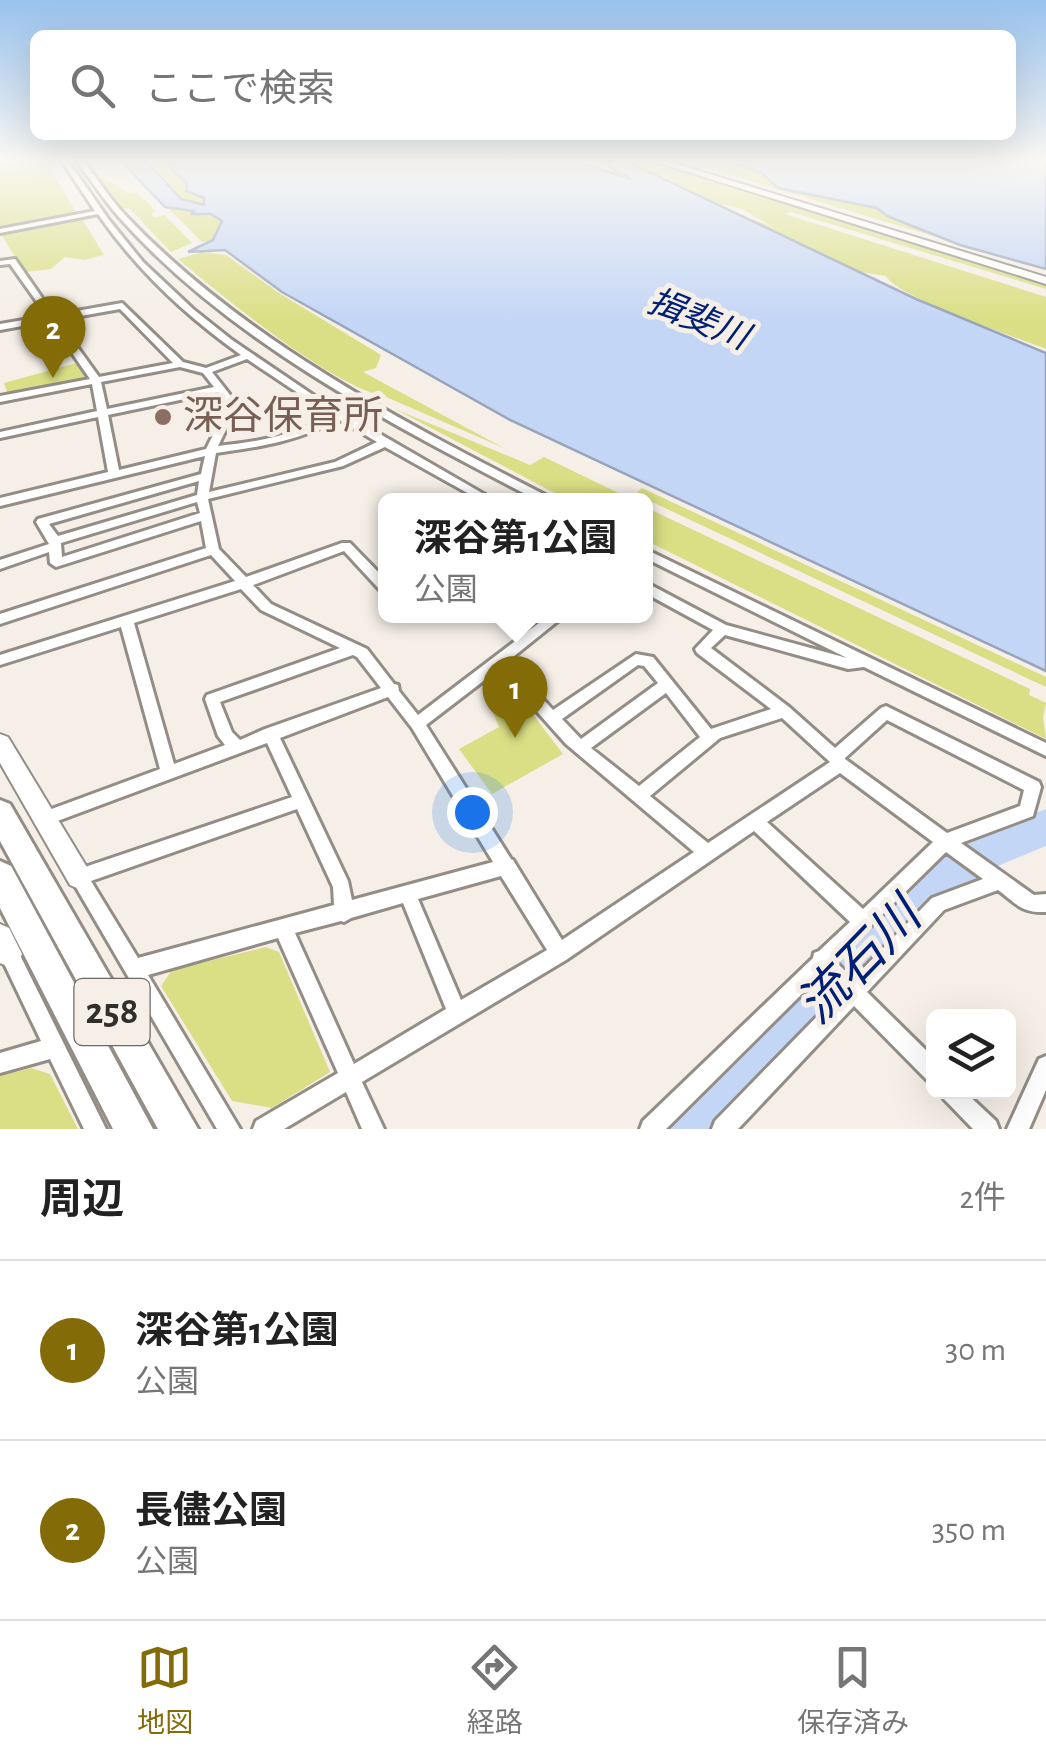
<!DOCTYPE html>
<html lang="ja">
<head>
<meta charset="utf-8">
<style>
	:root { --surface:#fff; --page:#f2f2f2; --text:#222; --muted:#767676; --line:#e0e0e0; --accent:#836c08 }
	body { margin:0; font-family:"Alegreya Sans","Noto Sans JP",sans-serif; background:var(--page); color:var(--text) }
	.controls { position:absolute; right:30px; bottom:30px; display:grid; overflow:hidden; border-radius:15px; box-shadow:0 10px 40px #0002 }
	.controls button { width:90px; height:90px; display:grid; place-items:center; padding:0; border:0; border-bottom:2px solid var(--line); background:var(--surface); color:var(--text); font:50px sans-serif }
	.you { position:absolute; left:472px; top:812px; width:35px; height:35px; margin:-25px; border:8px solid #fff; border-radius:50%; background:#1a73e8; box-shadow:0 0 0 15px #1a73e833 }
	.badge { display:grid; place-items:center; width:65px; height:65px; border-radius:50%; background:var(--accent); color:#fff; font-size:32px; font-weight:700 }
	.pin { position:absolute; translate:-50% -82px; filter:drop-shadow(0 2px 5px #0008) }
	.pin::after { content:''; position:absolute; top:52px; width:35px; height:30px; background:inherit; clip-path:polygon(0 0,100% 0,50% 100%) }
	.popup { position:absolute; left:378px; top:493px; width:275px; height:130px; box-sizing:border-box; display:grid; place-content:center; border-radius:15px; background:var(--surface); filter:drop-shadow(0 2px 8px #0005); font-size:32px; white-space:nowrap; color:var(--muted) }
	.popup b { font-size:38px; color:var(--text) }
	.popup::after { content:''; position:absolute; left:50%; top:100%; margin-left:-20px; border:20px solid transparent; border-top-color:var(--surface) }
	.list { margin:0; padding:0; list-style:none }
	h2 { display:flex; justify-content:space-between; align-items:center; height:130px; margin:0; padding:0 40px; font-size:42px }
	h2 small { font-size:32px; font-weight:400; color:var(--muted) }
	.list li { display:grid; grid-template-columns:65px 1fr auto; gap:30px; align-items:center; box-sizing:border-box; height:180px; padding:0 40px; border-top:2px solid var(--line) }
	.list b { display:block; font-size:38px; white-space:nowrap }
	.list p { margin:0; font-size:32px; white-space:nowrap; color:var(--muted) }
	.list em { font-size:32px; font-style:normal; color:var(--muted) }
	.icon { flex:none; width:55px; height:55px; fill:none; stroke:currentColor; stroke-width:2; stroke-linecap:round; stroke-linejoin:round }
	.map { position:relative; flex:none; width:1046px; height:1129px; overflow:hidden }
	.search { position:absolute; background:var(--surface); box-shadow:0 10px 40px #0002; left:30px; right:30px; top:30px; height:110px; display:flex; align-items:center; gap:25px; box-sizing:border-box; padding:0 35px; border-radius:15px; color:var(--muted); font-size:38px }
	.sheet { height:490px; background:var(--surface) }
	nav { display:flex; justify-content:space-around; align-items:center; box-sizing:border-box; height:140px; border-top:2px solid var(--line); background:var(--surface); font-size:28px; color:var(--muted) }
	nav a { display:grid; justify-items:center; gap:5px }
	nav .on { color:var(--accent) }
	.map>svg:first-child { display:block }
</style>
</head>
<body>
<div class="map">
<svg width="1046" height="1129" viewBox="0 0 1046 1129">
	<rect width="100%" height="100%" fill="#f5efe7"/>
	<!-- green -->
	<path fill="#dadf85" d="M0,161H45L78,215L0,229Z
		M121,161H170L171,169L188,184L186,191L204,198L206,204L200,207L222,221L213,240L202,242Z
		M618,161H648L1046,283V289L791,212L785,214L1046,297V349C1018,338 897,297 886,276L855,271L739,214L773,227L742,209L699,199L684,187L668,184Z
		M684,161L733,162L762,173L778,188L876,208L887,216L960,245L1046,270Z
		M91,170L127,192L137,193L156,211L151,214L155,217L165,215L192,243L171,252L129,208L121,209Z
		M81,217L104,255L84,260L65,257L51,269L25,272L0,233Z
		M202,252L226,255L279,293L381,355L376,368L363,372L504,448L386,397C330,385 225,298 178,259Z
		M77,363L87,375L80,380L15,393L7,392L4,383Z
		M395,409L530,465L544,457L633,500H568Z
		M642,488L1046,677V687L635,494Z
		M645,507L1030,689L1029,695L1046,703L1043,717L1046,739L645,540Z
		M521,699L563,754L492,794L459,749L499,727L492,710Z
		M266,947L279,952L330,1072L272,1108L232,1101L161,986L172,970Z
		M31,1068L50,1074L78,1129H0V1076Z"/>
	<!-- water -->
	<path fill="#c4d6f6" stroke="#98a4b9" stroke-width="2.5" d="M121,161H146L181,199L204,205V198L186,191L187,183L171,169L170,161H576L631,179L600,161H626L916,299L1046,353V671L510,420L282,292L225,250L188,252L213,240L222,221L211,214H192L194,211L165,207Z
		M729,161H1046V269L960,245L887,216L877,208L778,188L762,173Z"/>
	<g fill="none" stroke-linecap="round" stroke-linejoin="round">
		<!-- river -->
		<path fill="#c4d6f6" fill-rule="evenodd" d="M1046,809V846C993,868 967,874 932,923L730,1129H668L676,1111L902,893C942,840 986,832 1046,809Z"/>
		<!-- street casing -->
		<g stroke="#938d86" stroke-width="6">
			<path id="street" d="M62,161H68L109,220L143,262L193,309L232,340L316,397L494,500H480L385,447L343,466L208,499L219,549L246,577L342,543H350L385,579V592L380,590L344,551L253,585L271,604L367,649L394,684L398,685L399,691L418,715L548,616H564L508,661L553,710L636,654L653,657L711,729L771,709L697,653L695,649L713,630L645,593V582L726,625L847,658L645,558V549L1046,743V756L864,667L848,669L725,635L711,648L789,707L835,748L881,708L886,706L1039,782L1041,787L1033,816L961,843L1034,895L1046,894V912C1021,913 1017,904 998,890L944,910L867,992L934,1058V1083L927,1080L854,1006L738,1129H712L715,1121L840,993L822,974L666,1129H640L643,1121L813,958L814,953L819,951L850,922L754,831L566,960L362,1082L384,1129H362L346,1092L284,1129H253L256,1121L338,1073L278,938L148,975L240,1129H217L70,877L73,871L79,869L292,797L267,743L44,826L38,824L36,819L38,814L160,769L121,627L0,665V655L235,581L211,555L0,624V614L206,548L201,521L56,567L50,563L49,552L0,569V560L49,544L36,522L38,519L201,474L205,456L0,506V498L108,472L98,417L0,438V432L97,411L92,384L0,402V396L90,379L50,321L0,330V324L47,316L10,264L0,265V261L15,259L54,315L122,303L183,362L206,368L241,355C186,316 137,270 98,214L0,233V229L95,211ZM120,309L173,363L99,377L58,320ZM247,359L331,415C296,435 258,442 218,446L238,405L212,372ZM180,367L203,373L214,387L107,409L101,382ZM218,392L228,405L206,449L119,470L108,415ZM338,419L377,442L335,462L209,492L216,453C259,447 300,441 338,419ZM199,481L197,495L58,536L49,524ZM197,502L200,513L62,557L61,543ZM241,589L261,610L340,648L207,695L205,699L218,736L225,745L174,764L134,623ZM353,655L357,657L381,688L265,729L240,740L232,732L220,702ZM638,665L644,666L658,683L581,739L562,719ZM499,669L566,744L694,852L562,940L513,860L511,859L426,725ZM666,693L700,737L639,786L591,748ZM388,697L412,728L493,862L352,900L348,881L280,738ZM782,718L830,762L708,843L650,796L720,738ZM887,720L1024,790L1020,806L947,833L845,759V758ZM840,773L933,842L863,909L767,822ZM297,809L333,887L334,905L138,958L91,881ZM946,852L983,879L932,898L853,979L835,961ZM501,876L547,950L461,1000L418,899ZM403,903L446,1009L354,1064L295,933L341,921L344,922L351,918Z
				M77,161H84C97,179 110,199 126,216C244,340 399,420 549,497L550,500H537C391,424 230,342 119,217C104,200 91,180 77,161Z
				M410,616H433L431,619H412Z
				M9,945L16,947L106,1129H84L50,1059L0,1073V1053L41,1041L0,955L2,947Z
				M1046,1056V1090L1029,1129H1007L1039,1059Z
				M941,1092H965L996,1121L999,1129H973L944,1099Z"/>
		</g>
		<!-- secondary casing -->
		<g stroke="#938d86" stroke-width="4">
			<path id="secondary" d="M653,161H667L1046,277V284Z
				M0,734L8,737L88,869L91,877L88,885L79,889L70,885L0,763Z
				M0,924L9,928L22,954L18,963L9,967L0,963Z"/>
		</g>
		<!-- highway casing -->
		<g stroke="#938d86" stroke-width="6">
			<path id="highway" d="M0,800L10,804L198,1129H158L0,841Z
				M0,861L11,866L153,1129H113L0,908Z"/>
		</g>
		<!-- street -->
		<use href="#street" fill="#fff" fill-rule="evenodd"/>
		<!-- secondary -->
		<use href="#secondary" fill="#fff" fill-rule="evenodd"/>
		<!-- highway -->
		<use href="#highway" fill="#fff" fill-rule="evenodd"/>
	</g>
	<!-- sky -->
	<linearGradient id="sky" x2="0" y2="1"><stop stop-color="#99c2ee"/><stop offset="0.5" stop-color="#faf8f4"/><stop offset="1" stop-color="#faf8f4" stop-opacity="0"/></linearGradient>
	<rect width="1046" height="320" fill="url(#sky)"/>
	<!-- markers -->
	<circle fill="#8d6e63" stroke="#f5efe7" stroke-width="4" cx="163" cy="417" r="10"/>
	<g text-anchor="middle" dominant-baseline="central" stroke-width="10" stroke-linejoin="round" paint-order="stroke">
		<!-- far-water labels -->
		<g font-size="35" font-style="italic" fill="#002078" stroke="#f5efe7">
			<text transform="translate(698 320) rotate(22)">揖斐川</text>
		</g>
		<!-- shield labels -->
		<rect fill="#f5efe7" stroke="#6c6964" stroke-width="2.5" x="74.5" y="979" width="75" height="66" rx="8"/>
		<g font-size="38" font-weight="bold" fill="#312f2c">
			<text x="112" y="1012">258</text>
		</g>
		<!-- education labels -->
		<g font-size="40" fill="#785e54" stroke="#f5efe7" text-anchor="start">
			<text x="183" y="417">深谷保育所</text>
		</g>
		<!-- near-water labels -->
		<g font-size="50" font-style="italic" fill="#002078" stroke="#f5efe7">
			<text transform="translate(860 962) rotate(-46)">流石川</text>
		</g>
	</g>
</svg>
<div class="controls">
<button><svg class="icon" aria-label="layers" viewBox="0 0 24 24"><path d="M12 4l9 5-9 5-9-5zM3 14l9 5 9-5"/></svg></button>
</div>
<div class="you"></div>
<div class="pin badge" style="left:515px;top:738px">1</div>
<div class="popup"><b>深谷第1公園</b>公園</div>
<div class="pin badge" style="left:53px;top:378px">2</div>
<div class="search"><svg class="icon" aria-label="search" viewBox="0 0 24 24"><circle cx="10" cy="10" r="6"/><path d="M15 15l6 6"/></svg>ここで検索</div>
</div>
<section class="sheet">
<h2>周辺<small>2件</small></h2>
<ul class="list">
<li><span class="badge">1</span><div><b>深谷第1公園</b><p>公園</p></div><em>30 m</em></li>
<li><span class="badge">2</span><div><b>長儘公園</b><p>公園</p></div><em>350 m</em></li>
</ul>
</section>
<nav>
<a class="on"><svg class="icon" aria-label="map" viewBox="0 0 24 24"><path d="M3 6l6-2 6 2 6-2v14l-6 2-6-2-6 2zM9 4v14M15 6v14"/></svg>地図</a>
<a><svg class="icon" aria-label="directions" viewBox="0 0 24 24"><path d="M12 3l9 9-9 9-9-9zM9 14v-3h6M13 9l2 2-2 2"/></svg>経路</a>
<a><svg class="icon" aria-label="saved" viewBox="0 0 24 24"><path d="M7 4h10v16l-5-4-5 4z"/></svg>保存済み</a>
</nav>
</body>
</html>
